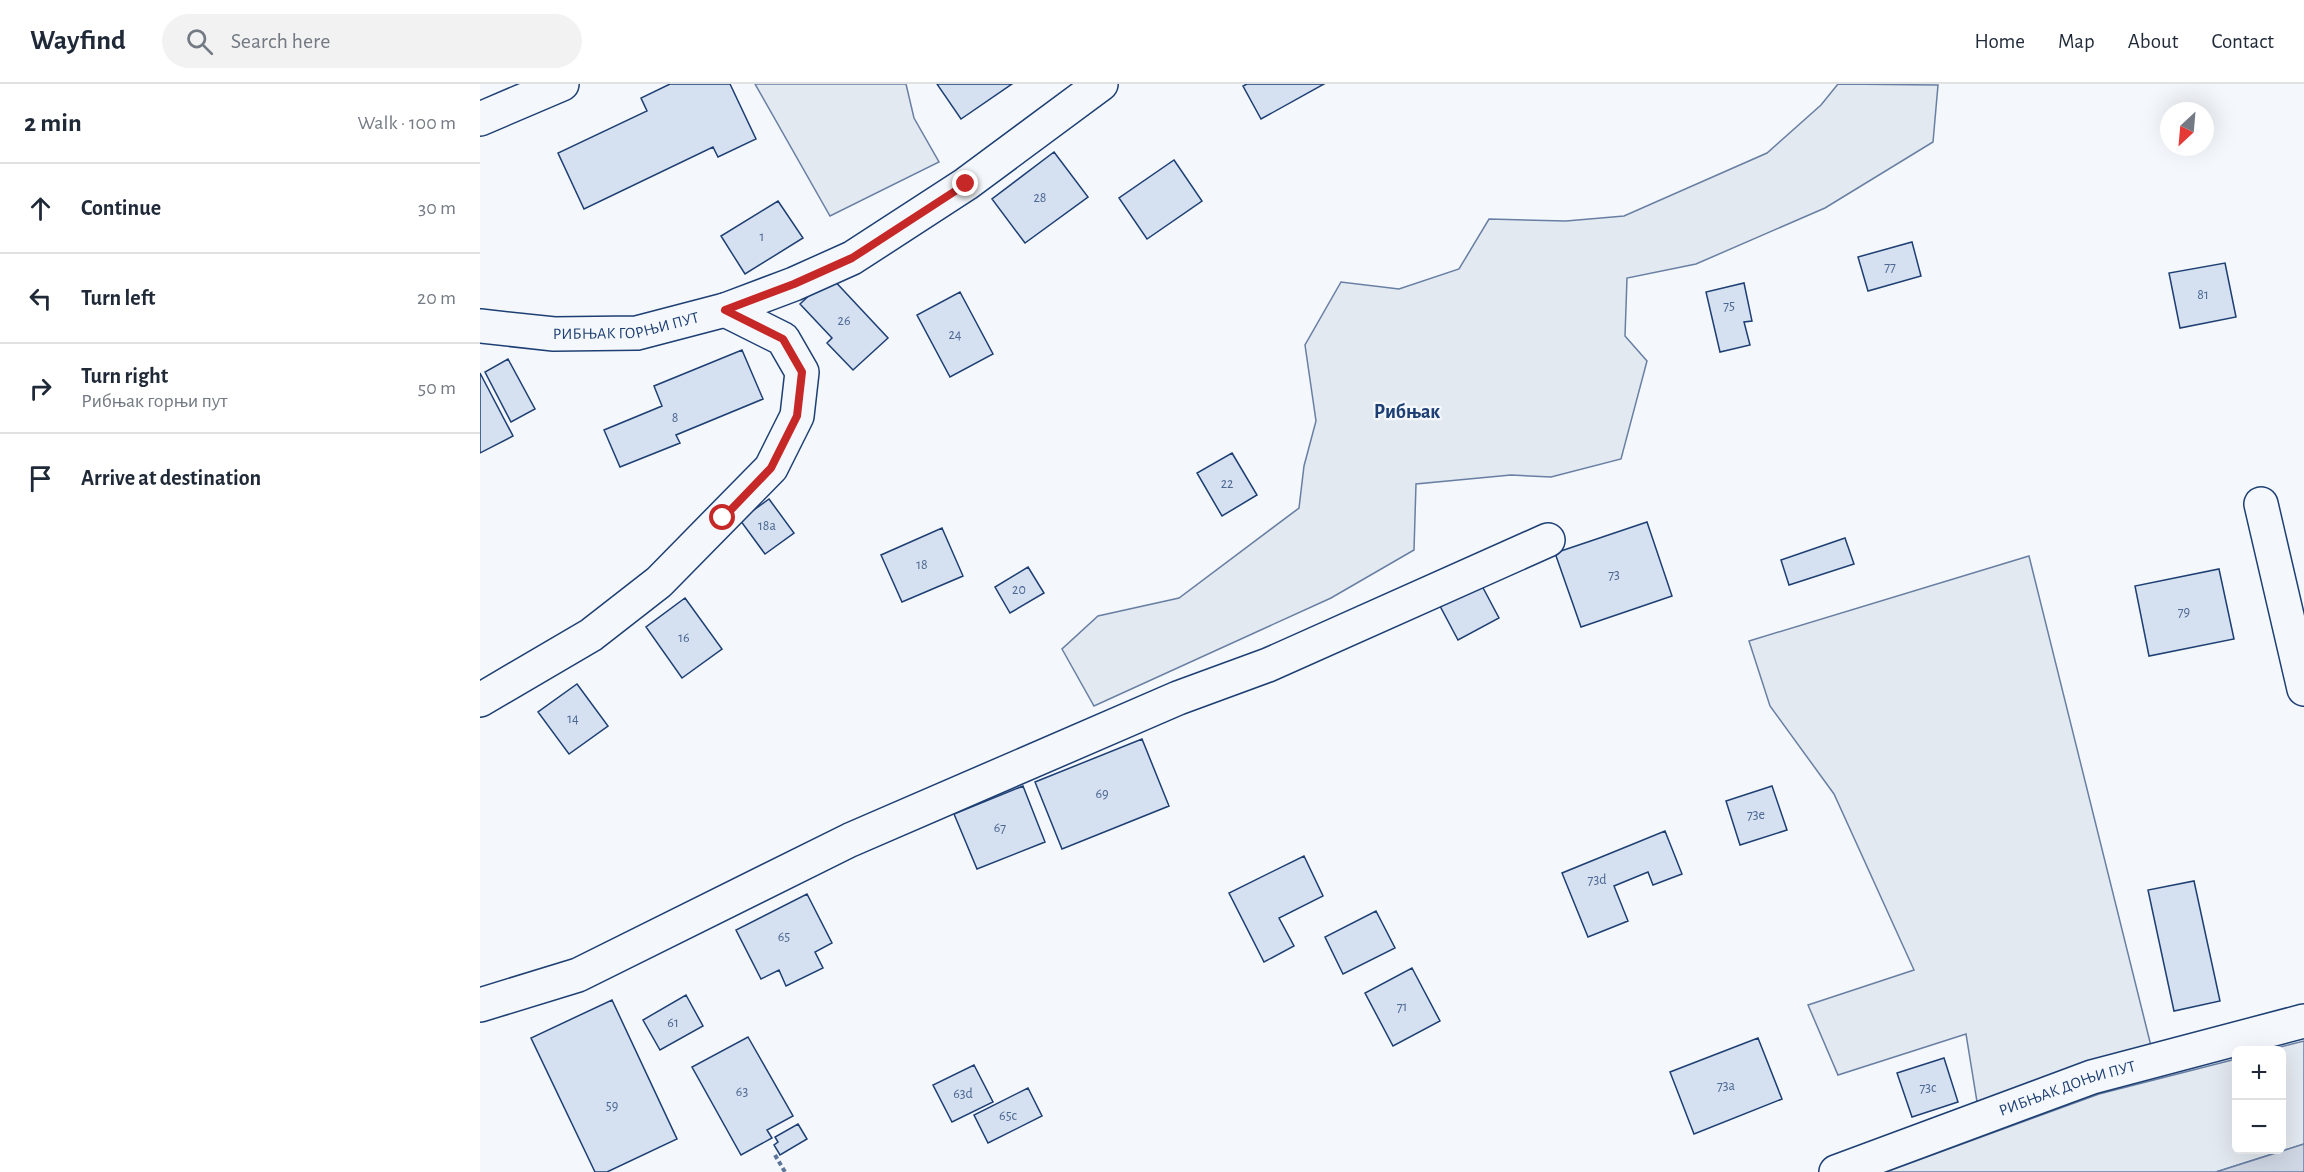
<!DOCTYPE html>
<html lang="en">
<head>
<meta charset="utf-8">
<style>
	:root { --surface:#fff; --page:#f2f2f3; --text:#1f2937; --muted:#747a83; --line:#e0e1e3 }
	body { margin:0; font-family:"Alegreya Sans",sans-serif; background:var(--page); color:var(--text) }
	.controls { position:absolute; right:18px; bottom:18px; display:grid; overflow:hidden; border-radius:9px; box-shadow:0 6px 24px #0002 }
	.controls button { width:54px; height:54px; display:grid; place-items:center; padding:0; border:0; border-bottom:2px solid var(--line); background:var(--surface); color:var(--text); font:30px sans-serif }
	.compass { position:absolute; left:1680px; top:18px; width:54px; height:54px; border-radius:50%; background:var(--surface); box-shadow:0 6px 24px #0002; rotate:206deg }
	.stop { position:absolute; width:18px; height:18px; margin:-14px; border:4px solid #c62828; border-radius:50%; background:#fff }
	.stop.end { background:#c62828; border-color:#fff; box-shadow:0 2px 6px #0008 }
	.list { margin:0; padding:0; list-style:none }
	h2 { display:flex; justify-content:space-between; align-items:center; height:78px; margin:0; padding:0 24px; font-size:26px }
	h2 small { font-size:20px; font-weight:400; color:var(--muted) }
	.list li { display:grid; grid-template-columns:39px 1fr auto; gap:18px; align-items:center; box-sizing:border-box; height:90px; padding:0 24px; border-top:2px solid var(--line) }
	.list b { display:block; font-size:22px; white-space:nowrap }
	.list p { margin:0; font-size:20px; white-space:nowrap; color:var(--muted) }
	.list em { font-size:20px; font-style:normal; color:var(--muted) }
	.icon { flex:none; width:33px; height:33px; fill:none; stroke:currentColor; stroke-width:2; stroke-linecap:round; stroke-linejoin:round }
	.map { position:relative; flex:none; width:1824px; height:1088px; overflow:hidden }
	header { display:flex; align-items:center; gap:36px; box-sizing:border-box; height:84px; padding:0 30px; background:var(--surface); border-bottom:2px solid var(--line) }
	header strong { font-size:28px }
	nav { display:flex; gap:33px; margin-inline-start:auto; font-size:21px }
	.search { width:420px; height:54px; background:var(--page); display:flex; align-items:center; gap:15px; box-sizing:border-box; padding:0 21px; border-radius:33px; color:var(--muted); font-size:22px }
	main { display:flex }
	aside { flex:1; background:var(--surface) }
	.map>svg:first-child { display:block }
</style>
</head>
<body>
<header>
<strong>Wayfind</strong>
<div class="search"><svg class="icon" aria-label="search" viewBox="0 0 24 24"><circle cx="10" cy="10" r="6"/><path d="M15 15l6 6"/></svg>Search here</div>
<nav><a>Home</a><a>Map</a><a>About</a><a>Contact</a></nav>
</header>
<main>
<aside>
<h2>2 min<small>Walk · 100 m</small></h2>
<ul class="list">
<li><svg class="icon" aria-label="ahead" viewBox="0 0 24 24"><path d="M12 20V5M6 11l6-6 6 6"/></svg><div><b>Continue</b></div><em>30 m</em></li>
<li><svg class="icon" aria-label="left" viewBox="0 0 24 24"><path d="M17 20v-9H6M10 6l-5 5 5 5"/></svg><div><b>Turn left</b></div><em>20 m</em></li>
<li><svg class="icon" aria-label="right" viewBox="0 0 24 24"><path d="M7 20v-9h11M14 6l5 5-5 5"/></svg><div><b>Turn right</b><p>Рибњак горњи пут</p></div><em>50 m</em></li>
<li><svg class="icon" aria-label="arrive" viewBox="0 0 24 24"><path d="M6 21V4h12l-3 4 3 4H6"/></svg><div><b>Arrive at destination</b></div></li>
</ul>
</aside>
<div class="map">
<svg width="1824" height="1088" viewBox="0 0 1824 1088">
	<rect width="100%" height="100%" fill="#f4f7fb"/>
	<!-- green -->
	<path fill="#e3e9f0" stroke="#687fa3" stroke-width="1.5" d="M275,0H426L434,34L459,78L350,132Z
		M1358,0L1458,1L1453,58L1345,124L1216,180L1147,194L1145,252L1167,277L1141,375L1071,393L1031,391L936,400L934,466L851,514L614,622L582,565L618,532L699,514L819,424L824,382L836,337L825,261L861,198L919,205L979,185L1009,135L1086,137L1144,132L1287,69L1341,21Z
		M1549,472L1672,966L1498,1024L1486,950L1358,991L1328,921L1434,886L1354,710L1290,622L1269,557Z
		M1824,957V1060L1736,1088H1406L1619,1010L1756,975V1066H1802V966H1788Z"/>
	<!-- water -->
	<path fill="#cfd7e4" stroke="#687fa3" stroke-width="1.5" d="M1824,1060V1088H1736Z"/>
	<!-- building -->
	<path fill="#d5e0f0" stroke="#1d3f73" stroke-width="1.5" d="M190,0H250L276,55L238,73L233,63L104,125L78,69L167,27L161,14Z
		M457,0H532L481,35Z
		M767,0H844L781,35L763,2Z
		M574,68L608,113L545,159L512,115Z
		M694,76L722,117L667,155L639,114Z
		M298,117L323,154L265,190L241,152Z
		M1432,158L1441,192L1388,207L1378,173Z
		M1745,179L1756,233L1700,244L1689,189Z
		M350,192L408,254L373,286L347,259L352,254L320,220Z
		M1264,199L1272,237L1264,238L1270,261L1240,268L1226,208Z
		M480,208L513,270L470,293L437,231Z
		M262,266L283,315L196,351L200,359L140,383L124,346L182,322L174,302Z
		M28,275L55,325L31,338L5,288Z
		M0,289L33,352L0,369Z
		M752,369L777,411L742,432L717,389Z
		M289,415L314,449L285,470L260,436Z
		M1167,438L1192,512L1101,543L1075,469Z
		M462,444L483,492L422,518L401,471Z
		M1365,454L1374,480L1309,501L1301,476Z
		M548,483L564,509L530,529L515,503Z
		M1739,485L1754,555L1669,572L1655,502Z
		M1001,500L1019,534L978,556L960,522Z
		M205,514L242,565L202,594L166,543Z
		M97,600L128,642L89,670L58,628Z
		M662,655L689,722L582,765L555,698Z
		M543,702L565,758L497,785L474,730Z
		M1292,702L1307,746L1260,761L1246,717Z
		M1185,747L1202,790L1173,801L1168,788L1134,802L1148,837L1108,853L1082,789Z
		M824,772L843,812L799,834L814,862L784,878L749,809Z
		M1714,797L1740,917L1694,927L1668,806Z
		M327,810L352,859L335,868L343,884L306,902L299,886L281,895L256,846Z
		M896,827L915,864L863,890L845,853Z
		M932,884L960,937L913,962L885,909Z
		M206,911L223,942L180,966L163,936Z
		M132,916L197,1055L127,1088H115L51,954Z
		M268,953L313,1032L287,1046L292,1054L261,1071L212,983Z
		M1278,954L1302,1015L1214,1050L1190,988Z
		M1464,974L1478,1018L1432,1033L1417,989Z
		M494,981L513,1018L472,1038L453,1001Z
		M548,1004L562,1032L508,1059L494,1031Z
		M318,1040L327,1055L300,1071L294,1061L298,1058L295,1053Z"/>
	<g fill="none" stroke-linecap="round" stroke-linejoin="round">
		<!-- minor casing -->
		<g stroke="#1d3f73" stroke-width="36">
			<g id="minor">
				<path id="s1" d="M0,242L74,250L157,249L245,226L314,200L372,174L486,100L621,0"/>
				<path d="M1781,420L1824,605"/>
				<path d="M0,616L111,551L179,498L291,384L317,332L322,288L303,255L245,226"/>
				<path d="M0,921L98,891L370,756L698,614L788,581L1068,456"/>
				<path id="s2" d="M1356,1088L1612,993L1824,937"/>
			</g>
		</g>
		<!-- major casing -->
		<g stroke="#1d3f73" stroke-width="36">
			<path id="major" d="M0,35L82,0"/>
		</g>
		<!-- path -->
		<path stroke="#5e769c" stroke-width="4" stroke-dasharray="4.5 3" stroke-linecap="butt" d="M295,1071L305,1088"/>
		<!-- minor -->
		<use href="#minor" stroke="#f4f7fb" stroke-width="33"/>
		<!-- major -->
		<use href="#major" stroke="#f4f7fb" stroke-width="33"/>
	</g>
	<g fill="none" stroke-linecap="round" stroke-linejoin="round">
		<!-- route -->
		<path stroke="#c62828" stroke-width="8" d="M243,434L291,384L317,332L322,288L303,255L245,226L314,200L372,174L486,100"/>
	</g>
	<g text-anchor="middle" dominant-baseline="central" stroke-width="4.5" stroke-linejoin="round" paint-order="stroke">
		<!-- number labels -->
		<g font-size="14" fill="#4b6792">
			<text x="560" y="114">28</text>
			<text x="282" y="153">1</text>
			<text x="1410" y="183">77</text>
			<text x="1723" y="211">81</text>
			<text x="1249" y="222">75</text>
			<text x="364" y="237">26</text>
			<text x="475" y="251">24</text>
			<text x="195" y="334">8</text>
			<text x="747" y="400">22</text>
			<text x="287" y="442">18a</text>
			<text x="442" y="481">18</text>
			<text x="1134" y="491">73</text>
			<text x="539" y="506">20</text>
			<text x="1704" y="528">79</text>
			<text x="204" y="554">16</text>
			<text x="93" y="635">14</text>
			<text x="622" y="710">69</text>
			<text x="1276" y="731">73e</text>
			<text x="520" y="744">67</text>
			<text x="1117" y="796">73d</text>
			<text x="304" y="853">65</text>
			<text x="922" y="923">71</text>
			<text x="193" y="939">61</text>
			<text x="1246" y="1002">73a</text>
			<text x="1448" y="1004">73c</text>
			<text x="262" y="1008">63</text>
			<text x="483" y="1010">63d</text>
			<text x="132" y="1022">59</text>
			<text x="528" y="1032">65c</text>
		</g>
		<!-- street labels -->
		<g font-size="16" fill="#1d3f73" stroke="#f4f7fb">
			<text stroke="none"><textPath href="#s1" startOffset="147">РИБЊАК ГОРЊИ ПУТ</textPath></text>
			<text stroke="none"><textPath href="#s2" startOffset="246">РИБЊАК ДОЊИ ПУТ</textPath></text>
		</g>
		<!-- quarter labels -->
		<g font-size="20" font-weight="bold" fill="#1d3f73" stroke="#f4f7fb">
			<text x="927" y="328">Рибњак</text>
		</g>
	</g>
</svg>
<div class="controls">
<button>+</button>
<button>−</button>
</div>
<svg class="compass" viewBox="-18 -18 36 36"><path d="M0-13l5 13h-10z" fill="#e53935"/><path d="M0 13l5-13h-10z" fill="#747a83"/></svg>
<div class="stop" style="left:243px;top:434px"></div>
<div class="stop end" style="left:486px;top:100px"></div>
</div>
</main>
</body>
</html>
